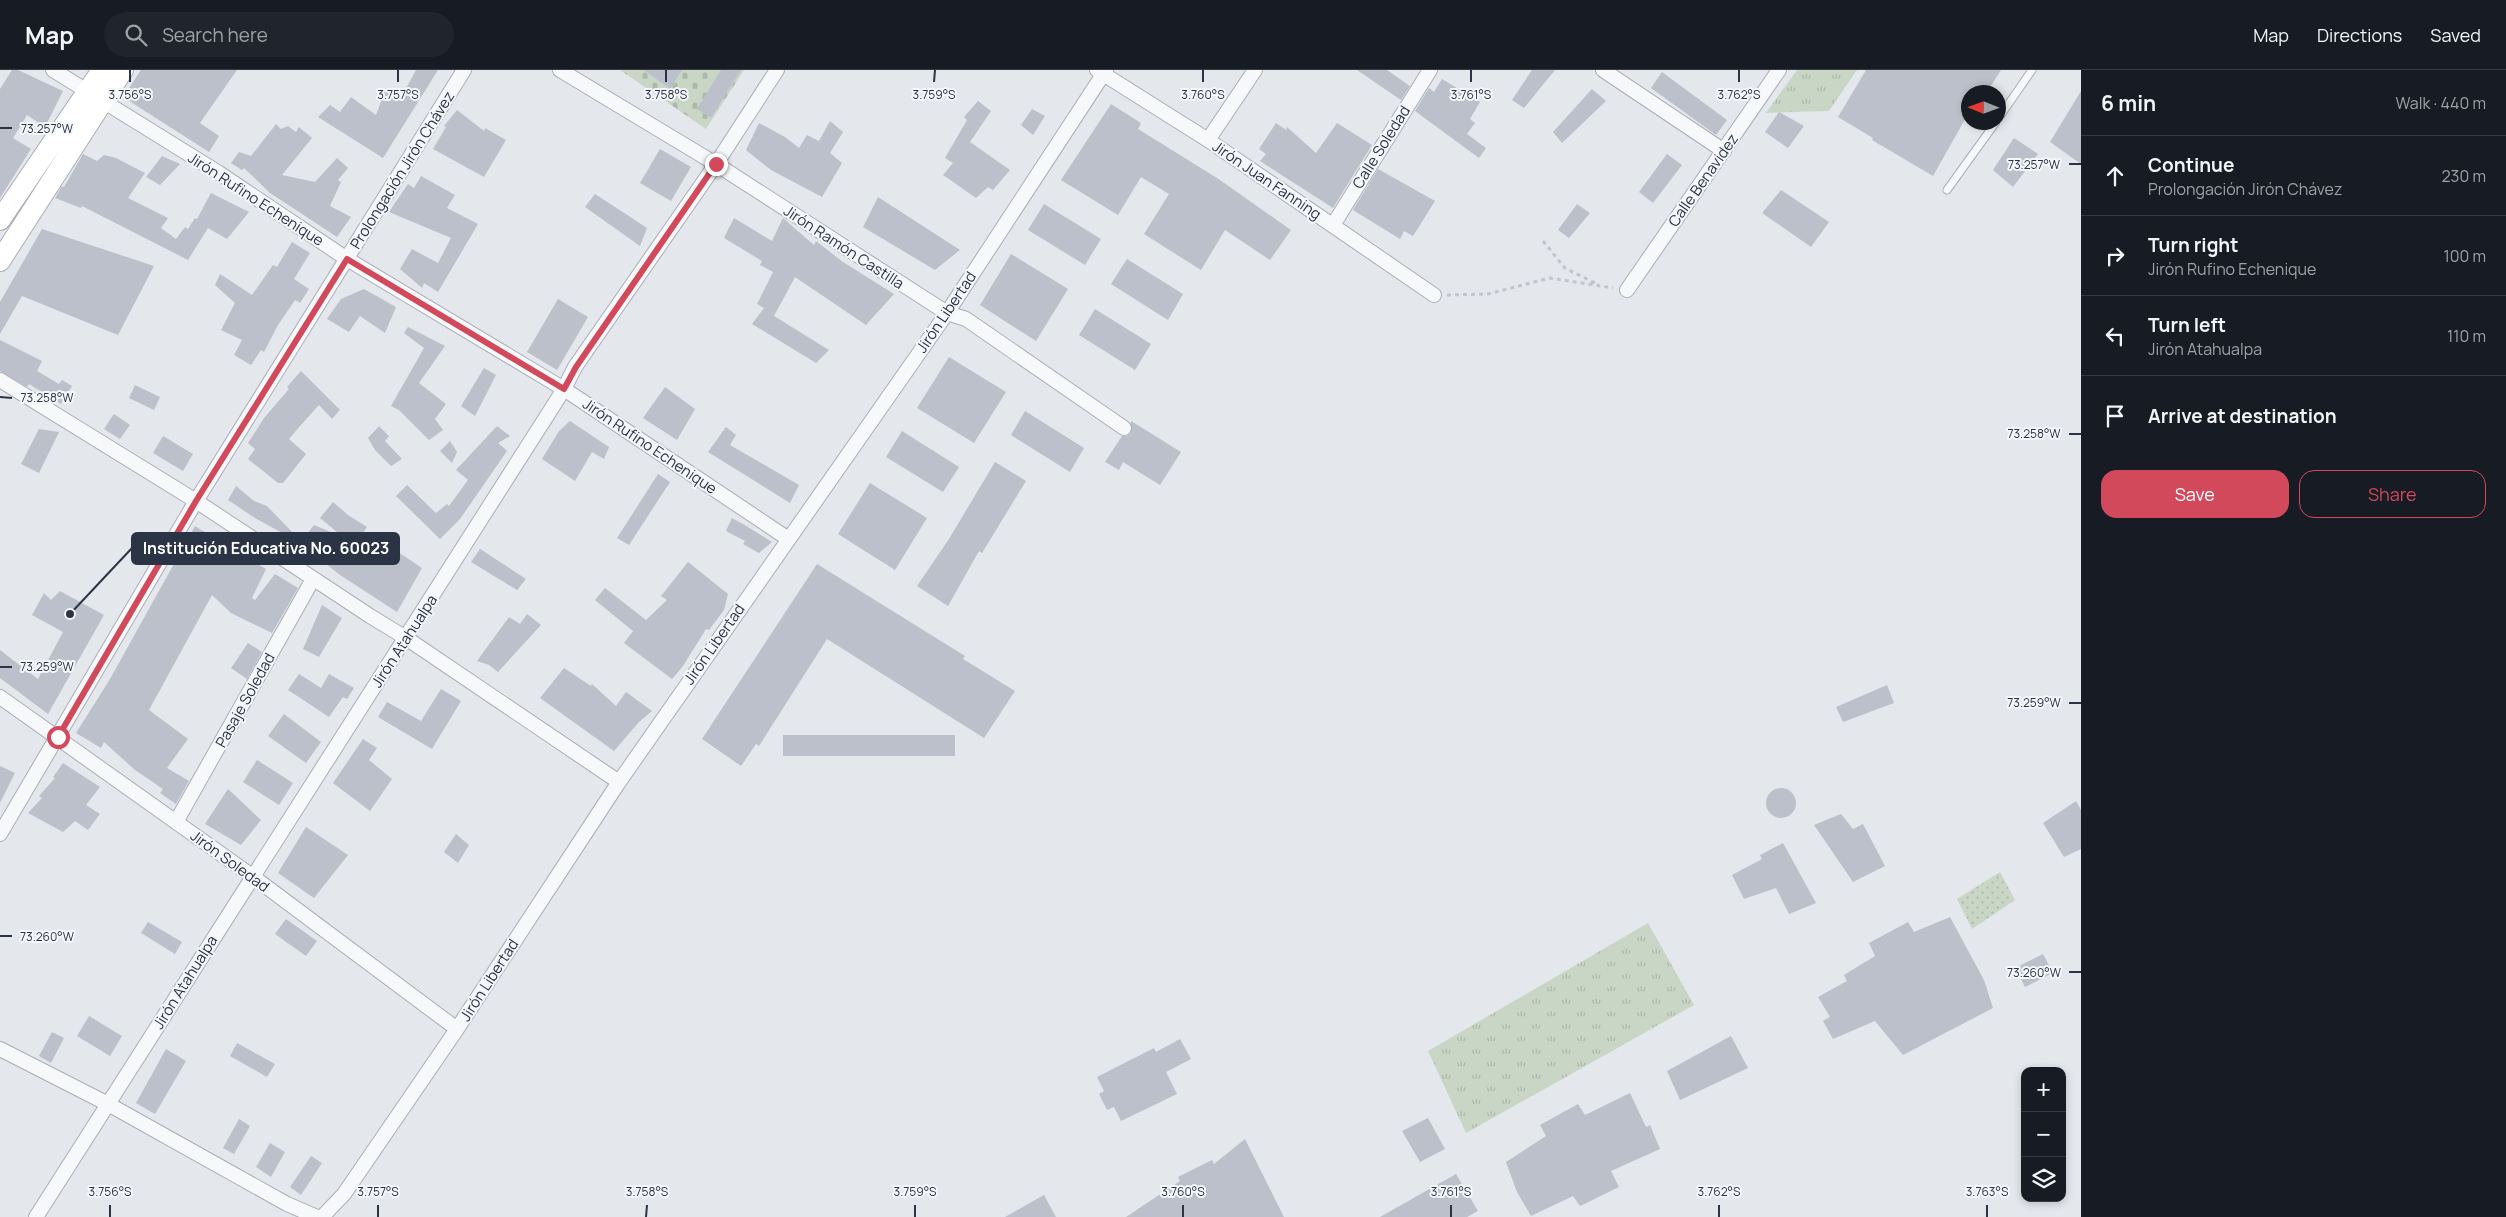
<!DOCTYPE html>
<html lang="en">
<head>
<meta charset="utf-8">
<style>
	:root { --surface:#171b24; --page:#20242c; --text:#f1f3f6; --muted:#9ea1a6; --line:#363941; --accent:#d1495b }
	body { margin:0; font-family:Manrope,sans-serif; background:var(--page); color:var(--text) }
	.controls { position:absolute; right:15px; bottom:15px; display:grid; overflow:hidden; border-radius:10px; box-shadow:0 2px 8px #0003 }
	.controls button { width:45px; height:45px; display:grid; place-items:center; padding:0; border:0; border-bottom:1px solid var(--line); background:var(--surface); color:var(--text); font:25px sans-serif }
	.compass { position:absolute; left:1961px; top:15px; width:45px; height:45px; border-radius:50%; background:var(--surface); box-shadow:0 2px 8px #0003; rotate:271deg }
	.stop { position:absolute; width:15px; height:15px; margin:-11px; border:4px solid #d1495b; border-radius:50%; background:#fff }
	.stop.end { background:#d1495b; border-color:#fff; box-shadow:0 1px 5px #0008 }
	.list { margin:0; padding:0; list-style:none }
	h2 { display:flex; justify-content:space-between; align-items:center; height:65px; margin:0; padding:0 20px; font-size:21px }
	h2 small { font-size:16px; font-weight:400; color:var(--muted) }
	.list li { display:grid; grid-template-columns:32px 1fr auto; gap:15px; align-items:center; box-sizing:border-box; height:80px; padding:0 20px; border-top:1px solid var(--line) }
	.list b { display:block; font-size:19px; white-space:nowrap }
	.list p { margin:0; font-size:16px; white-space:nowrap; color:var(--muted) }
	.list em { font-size:16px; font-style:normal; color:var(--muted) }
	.actions { display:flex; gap:10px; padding:15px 20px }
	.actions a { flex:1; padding:11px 0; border:1px solid var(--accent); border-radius:15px; text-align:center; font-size:18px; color:var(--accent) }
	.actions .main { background:var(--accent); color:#fff }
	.icon { flex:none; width:28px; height:28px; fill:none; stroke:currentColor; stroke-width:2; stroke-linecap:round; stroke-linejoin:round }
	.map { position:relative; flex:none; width:2081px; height:1147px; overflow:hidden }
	header { display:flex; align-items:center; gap:30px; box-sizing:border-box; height:70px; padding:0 25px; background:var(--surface); border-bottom:1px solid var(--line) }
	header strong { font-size:24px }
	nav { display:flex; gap:28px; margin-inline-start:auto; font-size:18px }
	.search { width:350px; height:45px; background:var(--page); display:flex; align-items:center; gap:12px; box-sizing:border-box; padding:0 18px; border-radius:28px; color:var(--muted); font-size:19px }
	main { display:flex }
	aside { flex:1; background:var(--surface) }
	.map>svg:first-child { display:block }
</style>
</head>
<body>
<header>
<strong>Map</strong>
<div class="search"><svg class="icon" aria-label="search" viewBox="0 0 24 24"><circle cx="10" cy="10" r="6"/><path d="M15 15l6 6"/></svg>Search here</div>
<nav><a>Map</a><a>Directions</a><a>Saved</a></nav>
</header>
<main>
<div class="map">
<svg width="2081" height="1147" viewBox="0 0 2081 1147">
	<defs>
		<pattern id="grass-tufts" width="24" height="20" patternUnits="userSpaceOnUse" patternTransform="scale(1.25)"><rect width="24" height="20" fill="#c9d6c5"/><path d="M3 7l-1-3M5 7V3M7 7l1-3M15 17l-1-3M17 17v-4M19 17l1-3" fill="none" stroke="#adb8ab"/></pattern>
		<pattern id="cemetery-stones" width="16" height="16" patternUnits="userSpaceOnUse" patternTransform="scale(1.25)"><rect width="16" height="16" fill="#c9d6c5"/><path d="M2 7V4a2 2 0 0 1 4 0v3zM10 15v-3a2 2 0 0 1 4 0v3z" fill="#adb8ab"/></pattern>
		<pattern id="park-dots" width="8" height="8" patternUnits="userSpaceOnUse" patternTransform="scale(1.25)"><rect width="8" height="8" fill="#c9d6c5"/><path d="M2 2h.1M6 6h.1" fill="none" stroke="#adb8ab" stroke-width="1.8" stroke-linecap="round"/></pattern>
	</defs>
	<rect width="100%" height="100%" fill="#e4e7ec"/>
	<!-- grass -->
	<path fill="url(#grass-tufts)" d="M1797,0H1857L1829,41L1766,43Z
		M1648,853L1694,935L1466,1063L1428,981Z"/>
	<!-- cemetery -->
	<path fill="url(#cemetery-stones)" d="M620,0H744L706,59Z"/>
	<!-- park -->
	<path fill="url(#park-dots)" d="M2000,802L2015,830L1972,859L1957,829Z"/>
	<!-- building -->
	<path fill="#bbc0ca" d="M12,0H18L63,21L45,57L27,45L13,68L31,79L0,128V19Z
		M141,0H237L200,53L219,66L209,82L123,27Z
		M416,0H438L383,88L318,47L330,35L340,42L351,27L376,45L385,21L402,26Z
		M644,0H682L670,19Z
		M721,0H741L711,48L697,39Z
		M1357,0H1387L1410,16L1401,30Z
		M1532,0H1555L1524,38L1512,30Z
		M1866,0H2001L1987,22H1968V44L1933,106L1872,70L1873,68L1838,47Z
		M1662,2L1727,50L1716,65L1651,18Z
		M1442,9L1480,32L1470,49L1475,53L1467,64L1486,78L1479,88L1415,41L1429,18L1434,22Z
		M1592,19L1606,31L1562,73L1553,62Z
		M2081,21V94L2050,72Z
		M978,31L991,41L970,72L1010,100L993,120L988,117L976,128L943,105L953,93L945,88L967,50L964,47Z
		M1111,34L1141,53L1138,59L1217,108L1291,160L1270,190L1225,160L1201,200L1144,164L1169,124L1141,107L1118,145L1061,110Z
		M1032,39L1045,46L1033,65L1021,55Z
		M457,40L484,61L485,58L506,70L484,107L433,79L446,57L444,56Z
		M1779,42L1804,56L1788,78L1765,62Z
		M830,51L843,62L830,83L842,93L822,127L771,100L746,80L759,53L785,67L799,78L807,65L819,71Z
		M1276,53L1286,60L1287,57L1316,83L1337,53L1372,75L1333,138L1260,91L1266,84L1259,79Z
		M276,54L281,59L288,56L296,62L299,57L312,68L282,105L315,112L337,88L348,98L338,110L341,112L330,136L351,147L337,167L270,123L244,98L242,100L231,93L239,82L251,86Z
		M2014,68L2038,84L2013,117L1993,100Z
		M660,79L691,97L671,131L640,113Z
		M83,84L97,91L104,85L116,88L145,103L128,128L168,148L161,158L176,169L185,157L188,159L195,148L197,149L211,123L249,142L227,169L208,158L188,190L82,136L81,138L55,128L62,116L64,117Z
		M1667,84L1682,95L1653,133L1639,122Z
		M162,86L180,94L160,115L146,107Z
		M1378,99L1435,131L1413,166L1404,161L1400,169L1353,140Z
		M421,106L455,125L447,138L478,154L438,222L424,213L422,218L400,199L412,179L438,193L451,168L389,142L408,114L414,118Z
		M1781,120L1829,152L1811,177L1762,143Z
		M595,124L647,158L640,176L585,137Z
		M878,127L960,180L935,200L863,157Z
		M1044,134L1101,169L1085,195L1028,160Z
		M1577,134L1590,143L1569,168L1558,160Z
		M734,148L772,171L783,148L814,175L816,171L843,192L894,224L866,255L795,207L774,246L829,280L816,293L752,254L764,238L757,234L773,202L760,195L762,191L724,168Z
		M42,159L154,196L118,265L22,226L0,264V232Z
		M292,172L310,183L294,209L309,219L300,233L295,230L278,255L264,282L261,280L251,295L234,285L242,270L221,260L235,233L215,215L220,204L252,225L273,195L277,197Z
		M1011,184L1068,219L1036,271L980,235Z
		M1127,189L1183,224L1168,250L1111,214Z
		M364,219L396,237L385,263L360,246L349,262L327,249L341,229Z
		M558,229L588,247L557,300L527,282Z
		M1095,239L1151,274L1135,300L1079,265Z
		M408,257L445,276L419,313L446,334L435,349L443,360L429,370L399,340L391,336L424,278L404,263Z
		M0,270L42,291L37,301L59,314L62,310L72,316L61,334L29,314L27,317L0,301Z
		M949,287L1006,322L974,373L917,338Z
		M484,298L496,305L475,346L461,336Z
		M301,301L340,340L332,349L319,335L300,356L289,369L306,384L283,413H278L248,389L255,379L248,373L264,348L289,319L287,317Z
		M135,315L160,327L154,340L129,328Z
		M665,317L695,339L677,370L643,348Z
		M1025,341L1084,378L1070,402L1011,365Z
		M114,344L130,355L120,369L104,359Z
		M570,351L609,377L604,389L592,382L575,411L542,389L559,361Z
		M1131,351L1181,382L1160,415L1123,392L1119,400L1105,392L1122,366H1127L1131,363Z
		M379,356L389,366L385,371L402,389L391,396L375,380L368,368Z
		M497,356L510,366L498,373L507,381L460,449L440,469L396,426L407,415L436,443L447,434L449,436L468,410L456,400Z
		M726,357L736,365L730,375L799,415L790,433L708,382Z
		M39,359L59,362L39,403L21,394Z
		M902,361L959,397L943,422L886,387Z
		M163,366L193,384L183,401L153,383Z
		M450,371L457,382L452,393L440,381Z
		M995,392L1026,411L982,483L979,481L948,536L917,516L949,469Z
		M658,404L670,412L629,475L617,468Z
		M870,413L927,448L895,500L838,464Z
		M236,416L254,431L267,436L296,466L293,469L255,448L228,430Z
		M333,432L348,445L367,457L353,477L371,494L386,474L422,498L397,542L340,505L300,473L314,455L343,467L320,448Z
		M732,448L748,457L772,472L759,483L743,474L745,471L726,461Z
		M195,456L266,499L252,528L255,530L275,504L298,518L272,563L231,543L212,525L149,640L188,669L167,698L189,711L176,734L160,723L163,719L135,700L104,672L101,678L76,663L110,609Z
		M480,479L526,509L517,520L471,492Z
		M688,492L728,524L724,540L709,560L706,559L683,596L672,609L624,573L633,561L595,530L605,518L646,550L667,530L661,526Z
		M817,494L965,586L963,589L1015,621L984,668L827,569L759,676L756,674L741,696L702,669Z
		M60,521L104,545L48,644L0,608V580L38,609L63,562L32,545L44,523L51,530Z
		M322,535L342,548L319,587L303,579Z
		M527,544L541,555L498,602L489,595L477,591L509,547L520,554Z
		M248,573L262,582L247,609L231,598Z
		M564,598L591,616L592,614L616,636L626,622L652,641L639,652L614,681L540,628Z
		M299,604L321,618L329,604L354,618L347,629L343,627L329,647L288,620Z
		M1887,615L1894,633L1843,652L1836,637Z
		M441,619L461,631L432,679L378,647L387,632L421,651Z
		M284,644L321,672L306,693L268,666Z
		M783,665H955V686H783Z
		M363,669L377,678L369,690L392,709L370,741L333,713Z
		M257,690L293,713L279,735L243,712Z
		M63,693L100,717L86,735L100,744L88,760L75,751L63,762L28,743L42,728L39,726L55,708L53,707Z
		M0,696L15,703L0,733Z
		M1766 733a15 15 0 1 1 30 0a15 15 0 1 1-30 0Z
		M228,719L261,750L241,775L205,754Z
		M2076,731L2081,740V779L2064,787L2043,753Z
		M1841,744L1853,759L1863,754L1885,796L1853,812L1814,755Z
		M306,757L348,785L314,828L278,803Z
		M456,764L469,775L458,793L444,782Z
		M1783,773L1816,833L1789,844L1776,818L1744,829L1732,805L1762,789L1760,785Z
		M1950,847L1984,910L1993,938L1903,985L1875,951L1833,969L1823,951L1830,947L1818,927L1847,911L1844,905L1875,886L1869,873L1908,852L1914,862Z
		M286,849L317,871L306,886L275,864Z
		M148,852L182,872L175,884L141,863Z
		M2043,884L2053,903L2025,917L2015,898Z
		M89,946L122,966L110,986L77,966Z
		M52,962L64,968L51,993L39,986Z
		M1731,966L1748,998L1680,1030L1667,1001Z
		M1180,969L1191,989L1166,1002L1177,1024L1121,1051L1114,1037L1107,1040L1099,1024L1104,1021L1097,1007L1154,978L1156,982Z
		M237,973L275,994L267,1007L230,986Z
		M166,979L186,991L155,1044L136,1033Z
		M1630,1023L1646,1057L1650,1055L1660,1079L1611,1101L1619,1117L1580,1136L1573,1126L1531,1146L1517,1122L1506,1092L1546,1066L1540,1055L1578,1034L1585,1045Z
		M1428,1048L1445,1079L1420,1092L1402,1061Z
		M239,1049L250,1056L234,1084L223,1078Z
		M1245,1069L1284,1147H1126L1180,1111L1178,1107L1212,1090L1214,1094Z
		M270,1073L285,1082L271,1107L256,1097Z
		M311,1086L322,1093L301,1125L290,1117Z
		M1456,1104L1478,1141L1467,1147H1380Z
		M1044,1125L1056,1147H1005Z"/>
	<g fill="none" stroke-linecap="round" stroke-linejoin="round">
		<!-- lane casing -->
		<g stroke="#a9aeb7" stroke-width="9">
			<path id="lane" d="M1998,49L2032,0
				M1947,120L1996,52"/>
		</g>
		<!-- street casing -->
		<g stroke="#a9aeb7" stroke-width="16">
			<path id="street" d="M53,0L219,103L347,189L564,319L787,468
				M560,0L716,94L947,243L966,249L1124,358
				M1097,0L1208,70L1434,225
				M1603,0L1724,81
				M1208,70L1255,0
				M1333,155L1430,0
				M1627,220L1779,0
				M0,310L196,431L370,546L406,568L619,712
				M0,627L252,806L457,959
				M176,752L313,509
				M0,764L196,431L464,0
				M0,979L108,1034L287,1134L317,1147
				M36,1147L564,319L575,297L716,94L777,0
				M322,1147L344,1124L457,959L619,712L947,243L1106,0"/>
		</g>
		<!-- secondary casing -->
		<g stroke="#a9aeb7" stroke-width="22">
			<path id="secondary" d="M0,150L102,0
				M0,191L123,0"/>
		</g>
		<!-- path -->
		<path stroke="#c2c5cb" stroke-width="3" stroke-dasharray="4 4" stroke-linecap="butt" d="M1543,171L1565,198L1599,215
			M1447,225L1488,224L1550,208L1613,218"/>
		<!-- lane -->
		<use href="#lane" stroke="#f7f8fa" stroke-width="7"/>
		<!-- street -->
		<use href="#street" stroke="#f7f8fa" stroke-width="14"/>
		<!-- secondary -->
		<use href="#secondary" stroke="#fff" stroke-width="20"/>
	</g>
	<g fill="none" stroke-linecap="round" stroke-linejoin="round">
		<!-- route -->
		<path stroke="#d1495b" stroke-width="6" d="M58,667L196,431L347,189L564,319L576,297L716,94"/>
	</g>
	<!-- ticks -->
	<path fill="none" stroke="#2b3445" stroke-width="2" d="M130,12V0M398,12V0M666,12V0M934,12L935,0M1203,12V0M1471,12V0M1739,12V0M0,58H12M2069,94H2081M0,327L12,328M2069,364H2081M0,597H12M2069,633H2081M0,866H12M2069,902H2081M110,1147V1135M378,1147V1135M646,1147L647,1135M915,1147V1135M1183,1147V1135M1451,1147V1135M1719,1147V1135M1987,1147V1135"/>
	<g text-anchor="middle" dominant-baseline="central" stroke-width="4" stroke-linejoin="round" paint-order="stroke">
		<!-- street labels -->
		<g font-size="15" fill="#2b3445" stroke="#f4f6f9">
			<text transform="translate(1381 77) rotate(-58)">Calle Soledad</text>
			<text transform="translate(402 100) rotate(-58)">Prolongación Jirón Chávez</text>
			<text transform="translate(1267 110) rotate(34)">Jirón Juan Fanning</text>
			<text transform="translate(1703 110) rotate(-55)">Calle Benavidez</text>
			<text transform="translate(256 129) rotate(33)">Jirón Rufino Echenique</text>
			<text transform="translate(844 177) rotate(33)">Jirón Ramón Castilla</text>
			<text transform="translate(946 242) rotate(-56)">Jirón Libertad</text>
			<text transform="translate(650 376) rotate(34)">Jirón Rufino Echenique</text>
			<text transform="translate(404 571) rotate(-57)">Jirón Atahualpa</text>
			<text transform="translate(714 574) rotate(-55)">Jirón Libertad</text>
			<text transform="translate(245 630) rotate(-61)">Pasaje Soledad</text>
			<text transform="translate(230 791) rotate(36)">Jirón Soledad</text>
			<text transform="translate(489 910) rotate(-57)">Jirón Libertad</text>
			<text transform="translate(185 912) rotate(-58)">Jirón Atahualpa</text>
		</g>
	</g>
	<g font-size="12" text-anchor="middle" fill="#2b3445" stroke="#f4f6f9" stroke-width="4" stroke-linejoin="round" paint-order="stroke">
		<text x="130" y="29">3.756°S</text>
		<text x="398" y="29">3.757°S</text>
		<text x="666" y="29">3.758°S</text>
		<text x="934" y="29">3.759°S</text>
		<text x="1203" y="29">3.760°S</text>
		<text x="1471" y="29">3.761°S</text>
		<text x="1739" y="29">3.762°S</text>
		<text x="47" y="63">73.257°W</text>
		<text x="2034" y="99">73.257°W</text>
		<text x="47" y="332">73.258°W</text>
		<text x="2034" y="368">73.258°W</text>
		<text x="47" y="601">73.259°W</text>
		<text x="2034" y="637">73.259°W</text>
		<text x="47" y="871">73.260°W</text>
		<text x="2034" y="907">73.260°W</text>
		<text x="110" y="1126">3.756°S</text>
		<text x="378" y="1126">3.757°S</text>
		<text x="647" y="1126">3.758°S</text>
		<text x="915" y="1126">3.759°S</text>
		<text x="1183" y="1126">3.760°S</text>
		<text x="1451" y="1126">3.761°S</text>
		<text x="1719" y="1126">3.762°S</text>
		<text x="1987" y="1126">3.763°S</text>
	</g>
	<!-- callouts -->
	<path fill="none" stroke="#2b3445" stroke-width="2" d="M70 544L132 478"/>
	<circle fill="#2b3445" stroke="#f4f6f9" stroke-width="2" cx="70" cy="544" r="5"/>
	<rect fill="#2b3445" stroke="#2b3445" stroke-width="2" x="132" y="463" width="267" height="31" rx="5"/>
	<g font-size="16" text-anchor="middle" font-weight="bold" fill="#fff">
		<text x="266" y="484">Institución Educativa No. 60023</text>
	</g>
</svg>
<div class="controls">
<button>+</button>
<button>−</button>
<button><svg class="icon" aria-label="layers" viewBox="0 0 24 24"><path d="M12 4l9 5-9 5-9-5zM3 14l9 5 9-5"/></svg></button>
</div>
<svg class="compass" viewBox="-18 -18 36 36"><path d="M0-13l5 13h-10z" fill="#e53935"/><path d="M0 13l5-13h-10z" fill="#9ea1a6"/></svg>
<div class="stop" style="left:58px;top:667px"></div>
<div class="stop end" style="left:716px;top:94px"></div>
</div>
<aside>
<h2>6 min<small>Walk · 440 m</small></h2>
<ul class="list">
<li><svg class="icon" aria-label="ahead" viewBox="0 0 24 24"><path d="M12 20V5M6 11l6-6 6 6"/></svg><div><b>Continue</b><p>Prolongación Jirón Chávez</p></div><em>230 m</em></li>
<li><svg class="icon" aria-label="right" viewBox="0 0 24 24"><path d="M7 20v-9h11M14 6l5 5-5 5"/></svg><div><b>Turn right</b><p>Jirón Rufino Echenique</p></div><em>100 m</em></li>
<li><svg class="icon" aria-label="left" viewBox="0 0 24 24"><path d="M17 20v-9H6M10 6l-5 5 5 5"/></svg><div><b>Turn left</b><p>Jirón Atahualpa</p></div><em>110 m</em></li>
<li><svg class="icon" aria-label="arrive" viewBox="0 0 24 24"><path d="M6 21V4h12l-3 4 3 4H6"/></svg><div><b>Arrive at destination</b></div></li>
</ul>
<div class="actions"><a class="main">Save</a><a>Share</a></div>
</aside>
</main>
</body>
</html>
